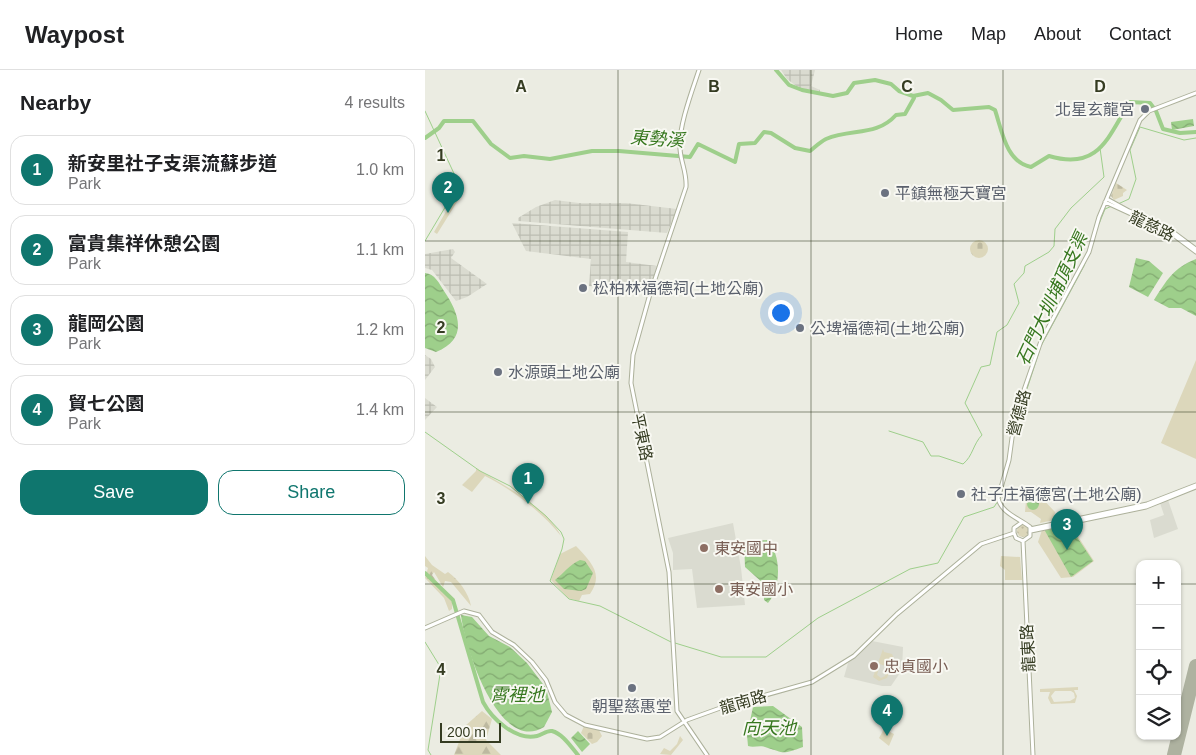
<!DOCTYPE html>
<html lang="en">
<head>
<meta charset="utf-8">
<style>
	:root { --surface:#fff; --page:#f2f2f2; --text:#202124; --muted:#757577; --line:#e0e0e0; --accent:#0f766e }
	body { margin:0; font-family:Arial,"Noto Sans TC",sans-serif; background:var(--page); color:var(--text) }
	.controls { position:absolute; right:15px; bottom:15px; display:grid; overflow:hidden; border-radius:10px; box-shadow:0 1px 4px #0004 }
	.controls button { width:45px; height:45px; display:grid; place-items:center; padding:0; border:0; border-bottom:1px solid var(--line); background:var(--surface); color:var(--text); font:25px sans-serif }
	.scale { position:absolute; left:15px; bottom:12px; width:61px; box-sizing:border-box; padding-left:5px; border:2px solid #353c22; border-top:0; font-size:14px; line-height:18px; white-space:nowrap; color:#353c22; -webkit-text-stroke:4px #f8f8f2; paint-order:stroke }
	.you { position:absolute; left:355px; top:242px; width:18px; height:18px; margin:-12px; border:4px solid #fff; border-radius:50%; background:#1a73e8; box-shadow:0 0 0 8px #1a73e833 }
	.badge { display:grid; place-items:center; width:32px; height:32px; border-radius:50%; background:var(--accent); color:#fff; font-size:16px; font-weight:700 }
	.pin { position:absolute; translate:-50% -41px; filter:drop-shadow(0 1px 2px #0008) }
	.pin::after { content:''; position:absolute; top:26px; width:18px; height:15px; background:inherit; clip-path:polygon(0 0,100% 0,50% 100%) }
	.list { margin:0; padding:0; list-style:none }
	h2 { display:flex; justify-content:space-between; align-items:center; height:65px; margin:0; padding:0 20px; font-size:21px }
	h2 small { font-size:16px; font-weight:400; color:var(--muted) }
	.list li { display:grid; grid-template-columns:32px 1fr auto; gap:15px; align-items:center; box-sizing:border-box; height:70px; margin:0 10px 10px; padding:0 10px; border:1px solid var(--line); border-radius:15px }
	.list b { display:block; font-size:19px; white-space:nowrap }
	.list p { margin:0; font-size:16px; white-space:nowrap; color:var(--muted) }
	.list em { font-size:16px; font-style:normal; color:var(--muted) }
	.actions { display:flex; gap:10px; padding:15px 20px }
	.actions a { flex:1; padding:11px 0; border:1px solid var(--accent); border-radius:15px; text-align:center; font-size:18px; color:var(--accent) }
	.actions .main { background:var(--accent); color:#fff }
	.icon { flex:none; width:28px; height:28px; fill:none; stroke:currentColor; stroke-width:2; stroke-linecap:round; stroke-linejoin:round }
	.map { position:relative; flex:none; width:771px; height:685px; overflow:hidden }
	header { display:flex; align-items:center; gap:30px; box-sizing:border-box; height:70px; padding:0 25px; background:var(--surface); border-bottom:1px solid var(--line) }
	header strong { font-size:24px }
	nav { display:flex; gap:28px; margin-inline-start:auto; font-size:18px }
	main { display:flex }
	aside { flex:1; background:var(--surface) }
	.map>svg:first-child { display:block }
</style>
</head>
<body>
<header>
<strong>Waypost</strong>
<nav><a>Home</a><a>Map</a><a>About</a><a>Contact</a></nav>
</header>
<main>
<aside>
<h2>Nearby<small>4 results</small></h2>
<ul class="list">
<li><span class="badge">1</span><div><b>新安里社子支渠流蘇步道</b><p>Park</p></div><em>1.0 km</em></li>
<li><span class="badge">2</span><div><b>富貴集祥休憩公園</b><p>Park</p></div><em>1.1 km</em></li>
<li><span class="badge">3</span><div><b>龍岡公園</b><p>Park</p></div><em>1.2 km</em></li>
<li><span class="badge">4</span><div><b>貿七公園</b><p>Park</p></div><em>1.4 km</em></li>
</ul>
<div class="actions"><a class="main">Save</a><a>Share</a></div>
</aside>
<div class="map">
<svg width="771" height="685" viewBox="0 0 771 685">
	<defs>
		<pattern id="industrial-grid" width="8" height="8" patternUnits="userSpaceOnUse" patternTransform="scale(1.25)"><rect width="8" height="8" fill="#dadbd0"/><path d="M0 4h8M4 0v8" fill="none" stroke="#bcbdb2"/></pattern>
		<pattern id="grass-dots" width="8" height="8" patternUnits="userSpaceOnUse" patternTransform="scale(1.25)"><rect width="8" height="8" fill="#dcd7bb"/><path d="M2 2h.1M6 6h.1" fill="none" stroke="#bdb9a0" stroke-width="1.8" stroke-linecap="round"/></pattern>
		<pattern id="forest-firs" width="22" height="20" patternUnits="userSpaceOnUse" patternTransform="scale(1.25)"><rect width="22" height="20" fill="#dcd7bb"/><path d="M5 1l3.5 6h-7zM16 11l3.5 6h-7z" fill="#bdb9a0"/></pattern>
		<pattern id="cemetery-stones" width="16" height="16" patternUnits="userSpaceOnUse" patternTransform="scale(1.25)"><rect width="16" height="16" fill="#dcd7bb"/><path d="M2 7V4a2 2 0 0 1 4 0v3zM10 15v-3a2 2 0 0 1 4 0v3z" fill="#bdb9a0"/></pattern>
		<pattern id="water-waves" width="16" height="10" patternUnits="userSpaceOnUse" patternTransform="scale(1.25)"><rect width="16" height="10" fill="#9ecf8b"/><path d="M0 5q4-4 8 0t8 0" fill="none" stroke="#82a971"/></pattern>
	</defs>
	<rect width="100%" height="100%" fill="#ebece2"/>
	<!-- built -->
	<path fill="#dadbd0" d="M743,430L753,459L729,468L725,450L739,445L735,433Z
		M308,453L316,498L320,535L272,538L267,499L248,500V483L243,468Z
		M447,571L478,577L477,600L466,616H457L419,607L423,593Z"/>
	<!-- industrial -->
	<path fill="url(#industrial-grid)" d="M356,0H390L386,16L395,20V23L374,18L362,9Z
		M130,130L154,133H201L252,139L242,163L93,151V148L111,137Z
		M87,153L203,162L201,192L232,196L224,224L164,216L166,189L101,181Z
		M28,179L30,182L26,188L62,214L42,227L31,231L7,200L0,198V184Z
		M0,285L6,289L10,297L0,310Z
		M0,328L12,337L0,350Z"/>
	<!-- grass -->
	<path fill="url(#grass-dots)" d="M592 461a6 6 0 1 1 12 0a6 6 0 1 1-12 0Z"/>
	<!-- forest -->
	<path fill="url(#forest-firs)" d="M0,486L7,495L20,504L23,502C33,509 44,523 46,536L26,512L20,511L18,517L9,502L7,505L27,532V539L24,541L19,528L0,508L3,498L0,496Z
		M57,641L67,649L61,670L76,685H29L40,656Z
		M255,666L258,670L246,685L235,684L239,678L245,681L252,674Z"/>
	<!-- cemetery -->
	<path fill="url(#cemetery-stones)" d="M691,113L702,120L698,123V126L689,130L686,126Z
		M545 179a9 9 0 1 1 18 0a9 9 0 1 1-18 0Z
		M159,656L174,660L177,666L172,672L167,674L156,663Z"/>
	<!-- park -->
	<path fill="#dcd7bb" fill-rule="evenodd" d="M34,111L38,114L37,124L12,164L9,162L33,121Z
		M771,290V389L736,373Z
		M51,398C78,416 121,435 136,466C117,442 88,420 60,406L47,422L37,415L51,401Z
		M602,420L614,425L630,442L629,450L615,453L616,449L606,442H600Z
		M645,454L669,491L648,507L636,508L613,472L617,460Z
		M151,476C166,492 179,504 165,524L157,525L154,531L143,528L126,510L135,484Z
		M576,486L595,487L597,510H580V500L575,496Z
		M458,579L459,582L467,584L469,589L462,608L454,611L448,607ZM455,594L463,597L460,606L456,608L452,605Z
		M653,617V620H649L652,626L650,633L626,634L623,628L625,622H615V619ZM630,621H646L649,623L650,628L645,631L629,632L626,626Z
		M459,659L469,664L464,676L454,668Z"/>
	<!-- water -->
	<path fill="url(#water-waves)" d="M768,49L769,56L747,60L746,52Z
		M711,188L724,191L738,203L723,227L704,217Z
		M771,189V246L756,238H744L729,230C742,210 748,198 771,189Z
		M0,203C10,204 14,213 19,221C34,243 44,269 11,282L0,278Z
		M602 434a6 6 0 1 1 12 0a6 6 0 1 1-12 0Z
		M644,455L668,491L646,507L620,461V459Z
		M342,470C357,484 356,518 343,533L339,530V514L320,497L319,472Z
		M155,490L160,491L168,503L161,519L156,521L139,519L130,510C139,503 144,495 155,490Z
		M36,545L47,547L64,566L85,577L102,593L121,618L127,642L119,657C73,685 39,574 36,545Z
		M348,636L377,657L378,677C356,685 360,683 340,677C334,675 329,678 323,676L322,665L328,637Z
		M153,661L165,674L157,682L146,668Z"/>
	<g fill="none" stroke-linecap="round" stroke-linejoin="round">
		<!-- stream -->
		<path stroke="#9ecf8b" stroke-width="1" d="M0,41L32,110L31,119L0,171
			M693,134L704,129L711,109L705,80L715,57L759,70L771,68
			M674,154L680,139L687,136
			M616,276L659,196L671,163
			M590,356L615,279
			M464,361L498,372L506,386H514L538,394C548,386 548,374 557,365L540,333L556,297L565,295L572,262L582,255L594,233L589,214L599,203L600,196L624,182L629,176L630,159L646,138L679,107L675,78
			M0,362L55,401L85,416L121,446L136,462L139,469L137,479L125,511L144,529L175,536L246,572
			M0,572L16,598L3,680L6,685
			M250,573L296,587H341L393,548L485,499L513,493L539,447L569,437L575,428L585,390"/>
		<!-- river -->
		<path stroke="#9ecf8b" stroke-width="4" d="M351,0L364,15L377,20L408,26L422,23L429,13L450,10L466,14L474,21L488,26L503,23L516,30L528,40L564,37L570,40C577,61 581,92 606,97L624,86C675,101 683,66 705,32L725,33L731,41L738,59L755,63L771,62
			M0,68L14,58L19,51H48L66,74L85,88L99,86L125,89L167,81H194L265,87L273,74L310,92L314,74L330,73L339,62L346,63L370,78L385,81C390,77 395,72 401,69C427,58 451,67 471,45L480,44L489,28L488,26
			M0,503L28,530L58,632C67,649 91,671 112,666C117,665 122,660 127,661C138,664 146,677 153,685"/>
		<!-- runway -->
		<path stroke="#aeb2a0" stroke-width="14" d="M749,685L771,596"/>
		<!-- secondary casing -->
		<g stroke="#adb19b" stroke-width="5">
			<path id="secondary" d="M274,0C267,21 253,58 255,79C256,93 262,103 261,117L225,224L208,285L206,313L244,502L252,641L282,685
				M682,129L704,141L740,156L771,179
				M680,132L743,161L771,182
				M605,459L722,434L771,415
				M606,461L721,437L771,417
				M589,463V458L596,453
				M589,463L591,468L598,471
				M598,471L605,466V457C595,449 576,443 573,428L584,390L590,346L616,271L664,182L674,147L715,50L724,41L771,23
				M598,471L608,685
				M0,558L39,541L54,545L67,562L89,575L107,592L121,610L130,632L141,645L160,655L222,669L235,667L262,650L298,637L387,612L429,586L472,544L556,474L589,463"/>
		</g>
		<!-- secondary -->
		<use href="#secondary" stroke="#fff" stroke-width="3"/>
	</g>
	<!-- grid -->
	<path fill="none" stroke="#353c22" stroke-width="1" stroke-opacity="0.55" d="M193,0V685M386,0V685M578,0V685M0,171H771M0,342H771M0,514H715M752,514H771"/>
	<!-- markers -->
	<g fill="#6b7280" stroke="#f8f8f2" stroke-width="2">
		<circle cx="720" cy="39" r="5"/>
		<circle cx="460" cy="123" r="5"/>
		<circle cx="158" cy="218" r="5"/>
		<circle cx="375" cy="258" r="5"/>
		<circle cx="73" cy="302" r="5"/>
		<circle cx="536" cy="424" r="5"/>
		<circle cx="207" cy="618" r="5"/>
	</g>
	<g fill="#8d6e63" stroke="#f8f8f2" stroke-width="2">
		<circle cx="279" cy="478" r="5"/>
		<circle cx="294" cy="519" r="5"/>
		<circle cx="449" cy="596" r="5"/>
	</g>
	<g text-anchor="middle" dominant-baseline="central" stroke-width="4" stroke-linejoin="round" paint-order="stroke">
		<!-- worship labels -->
		<g font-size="16" fill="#5b616d" stroke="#f8f8f2" text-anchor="start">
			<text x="710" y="39" text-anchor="end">北星玄龍宮</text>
			<text x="470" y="123">平鎮無極天寶宮</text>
			<text x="168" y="218">松柏林福德祠(土地公廟)</text>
			<text x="385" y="258">公埤福德祠(土地公廟)</text>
			<text x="83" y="302">水源頭土地公廟</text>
			<text x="546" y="424">社子庄福德宮(土地公廟)</text>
			<text x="207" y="636" text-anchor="middle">朝聖慈惠堂</text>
		</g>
		<!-- street labels -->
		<g font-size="16" fill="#353c22" stroke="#f8f8f2">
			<text transform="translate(727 156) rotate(26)">龍慈路</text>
			<text transform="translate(594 343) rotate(-75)">營德路</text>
			<text transform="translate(217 367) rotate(78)">平東路</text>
			<text transform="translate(603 578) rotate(-93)">龍東路</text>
			<text transform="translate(318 632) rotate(-16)">龍南路</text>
		</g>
		<!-- education labels -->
		<g font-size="16" fill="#785e54" stroke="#f8f8f2" text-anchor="start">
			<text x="289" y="478">東安國中</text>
			<text x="304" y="519">東安國小</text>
			<text x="459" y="596">忠貞國小</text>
		</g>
		<!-- water labels -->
		<g font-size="18" font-style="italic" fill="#36771e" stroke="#f8f8f2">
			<text transform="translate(232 69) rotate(4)">東勢溪</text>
			<text transform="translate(627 229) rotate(-65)">石門大圳埔頂支渠</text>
			<text x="92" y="625">霄裡池</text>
			<text x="344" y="658">向天池</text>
		</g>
	</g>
	<g font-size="16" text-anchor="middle" font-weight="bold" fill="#353c22" stroke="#f8f8f2" stroke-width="4" stroke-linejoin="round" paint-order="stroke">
		<text x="96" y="22">A</text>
		<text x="289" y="22">B</text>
		<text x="482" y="22">C</text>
		<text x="675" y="22">D</text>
		<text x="16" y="91">1</text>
		<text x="16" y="263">2</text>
		<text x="16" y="434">3</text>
		<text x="16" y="605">4</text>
	</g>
</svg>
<div class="controls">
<button>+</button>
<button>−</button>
<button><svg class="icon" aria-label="locate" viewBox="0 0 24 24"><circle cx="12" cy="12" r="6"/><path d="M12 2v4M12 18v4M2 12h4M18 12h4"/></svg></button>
<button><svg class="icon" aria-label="layers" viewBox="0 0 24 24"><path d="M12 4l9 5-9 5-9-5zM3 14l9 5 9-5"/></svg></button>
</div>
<div class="scale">200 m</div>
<div class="you"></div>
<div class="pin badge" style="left:103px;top:434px">1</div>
<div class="pin badge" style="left:23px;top:143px">2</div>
<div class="pin badge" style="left:642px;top:480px">3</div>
<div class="pin badge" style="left:462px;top:666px">4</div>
</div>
</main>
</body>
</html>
